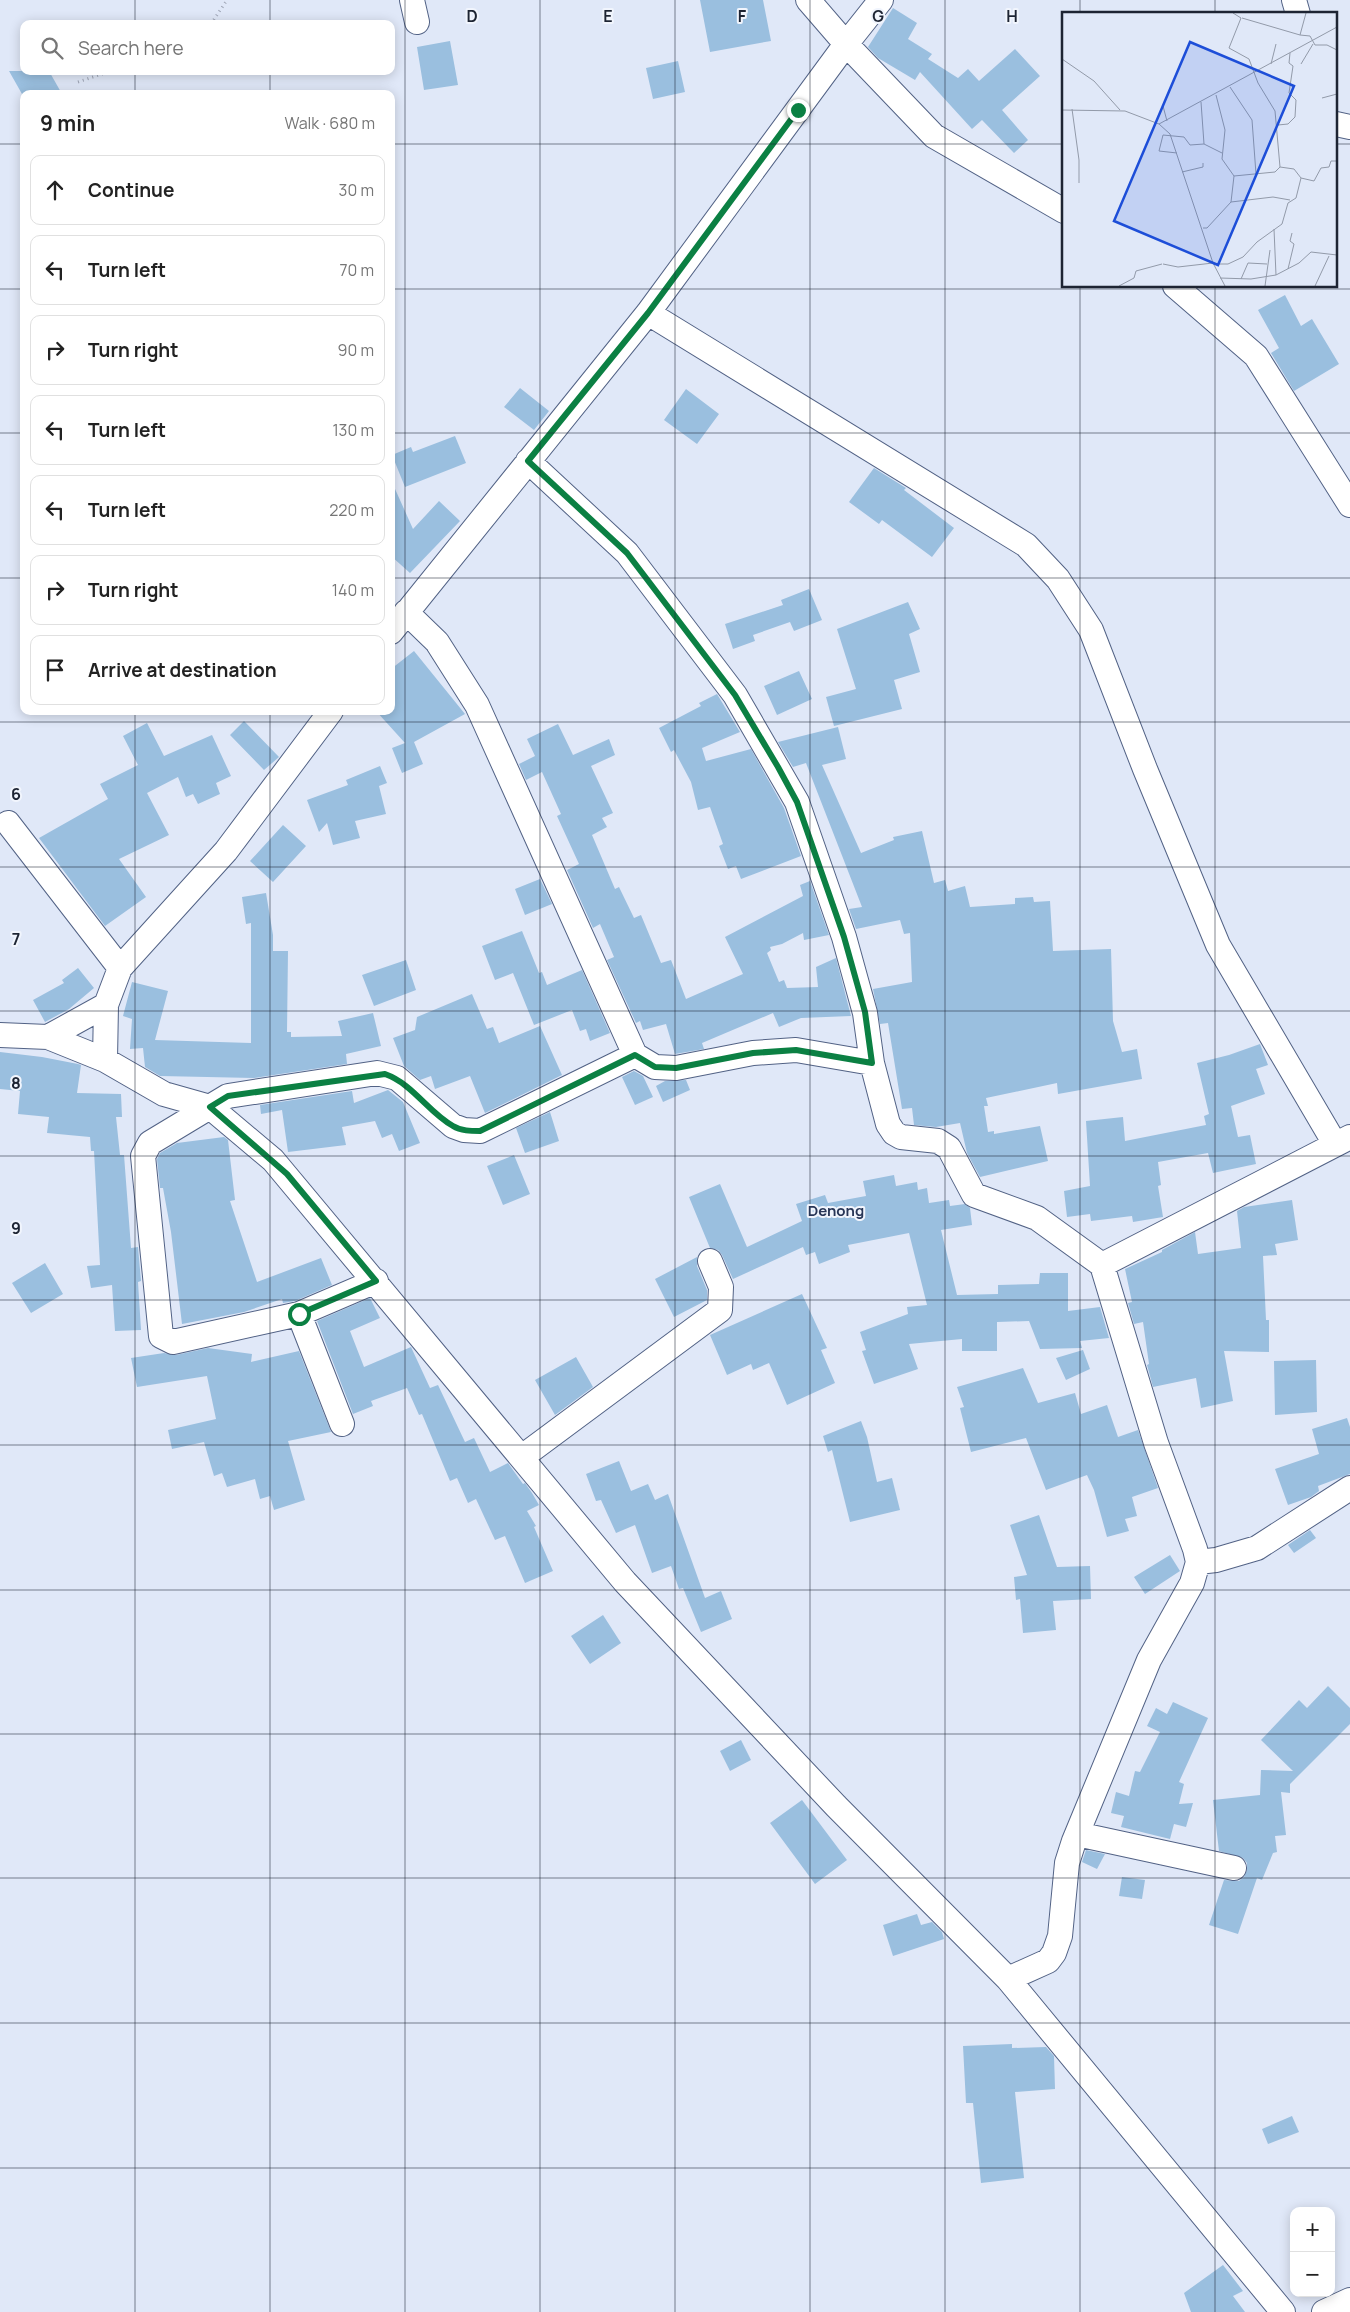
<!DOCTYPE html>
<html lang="en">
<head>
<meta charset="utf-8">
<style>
	:root { --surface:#fff; --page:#f6f6f6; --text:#222; --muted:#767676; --line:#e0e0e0 }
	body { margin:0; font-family:Manrope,sans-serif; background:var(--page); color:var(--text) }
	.controls { position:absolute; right:15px; bottom:15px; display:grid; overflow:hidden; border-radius:10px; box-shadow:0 2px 12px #0003 }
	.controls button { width:45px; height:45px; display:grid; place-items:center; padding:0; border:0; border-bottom:1px solid var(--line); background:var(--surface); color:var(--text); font:25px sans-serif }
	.stop { position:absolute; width:15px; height:15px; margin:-11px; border:4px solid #0b8043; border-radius:50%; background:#fff }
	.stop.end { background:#0b8043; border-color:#fff; box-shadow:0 1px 5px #0008 }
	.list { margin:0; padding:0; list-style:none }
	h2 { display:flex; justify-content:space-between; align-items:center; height:65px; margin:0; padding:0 20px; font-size:21px }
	h2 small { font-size:16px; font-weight:400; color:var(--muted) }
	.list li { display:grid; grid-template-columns:32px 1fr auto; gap:15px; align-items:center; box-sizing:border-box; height:70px; margin:0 10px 10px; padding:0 10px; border:1px solid var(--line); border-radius:10px }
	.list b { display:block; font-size:19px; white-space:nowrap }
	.list em { font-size:16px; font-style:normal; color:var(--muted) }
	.icon { flex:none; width:28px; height:28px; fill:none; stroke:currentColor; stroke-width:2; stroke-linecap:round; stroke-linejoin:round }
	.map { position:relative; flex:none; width:1350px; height:2312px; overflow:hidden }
	.search { position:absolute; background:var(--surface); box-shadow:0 2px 12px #0003; left:20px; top:20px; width:375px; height:55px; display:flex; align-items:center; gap:12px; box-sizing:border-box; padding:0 18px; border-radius:10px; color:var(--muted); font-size:19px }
	.panel { position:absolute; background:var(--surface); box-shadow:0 2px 12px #0003; left:20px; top:90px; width:375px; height:625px; border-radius:10px }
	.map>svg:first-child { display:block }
</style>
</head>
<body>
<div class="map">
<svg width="1350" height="2312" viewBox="0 0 1350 2312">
	<rect width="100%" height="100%" fill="#e0e8f8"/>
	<!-- building -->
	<path fill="#9abfdf" d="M700,0H763L771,41L710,52Z
		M893,8L917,23L908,39L932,54L928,59L958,78L968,69L979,81L1015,49L1040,76L1002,110L1028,140L1014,153L982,120L972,129L920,72L915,80L878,58L868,47Z
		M450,41L458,85L424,90L417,47Z
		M678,61L685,92L653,99L646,68Z
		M9,71H49L62,94H22Z
		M1285,295L1301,326L1312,319L1339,364L1294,391L1271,353L1279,348L1258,310Z
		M520,388L549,411L534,430L504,407Z
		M686,389L719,414L697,444L664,420Z
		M455,436L466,463L405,487L392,455L411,447L413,452Z
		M874,468L906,488L904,490L954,528L932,557L882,520L879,524L849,502Z
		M391,480L413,529L439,501L460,521L410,573L391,556Z
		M809,589L822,620L794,631L790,622L753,635L755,641L733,649L725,624L783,605L781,600Z
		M908,602L920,629L909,634L920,672L894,680L902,709L834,726L826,697L856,689L837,629Z
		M414,651L465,714L414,742L423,764L402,773L392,748L405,743L376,711H391V669Z
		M799,671L812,699L777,715L764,686Z
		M717,694L740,732L702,748L706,761L751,749L784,808L801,856L741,879L736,866L728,869L719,846L723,844L710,807L698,810L691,782L674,750L671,752L659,728L701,706L699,703Z
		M244,721L279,757L264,770L230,735Z
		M147,723L164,756L212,735L231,776L216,783L220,794L198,804L193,794L186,797L178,777L147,793L169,835L119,859L146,897L105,926L39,838L108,799L100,784L138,765L123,736Z
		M558,724L573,755L609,739L615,755L591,766L613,813L602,818L607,827L592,835L615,889L619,887L634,918L641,915L661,963L671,960L686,999L743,974L725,937L803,896L800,885L810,881L829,935L804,940L803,933L782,944L770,947L771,950L767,953L779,982L784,980L787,988L818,987L816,967L836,958L851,1016L801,1018L779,1027L773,1013L702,1043L704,1049L675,1054L666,1024L643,1030L640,1021L636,1023L607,960L614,957L600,924L593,928L567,870L579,864L557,816L561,814L542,772L526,780L519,764L535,756L527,739Z
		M838,727L846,759L822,765L861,853L894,840L893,837L922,831L934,883L945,880L948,891L965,886L970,907L1015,904V898L1033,897L1034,902L1050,901L1053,951L1111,949L1113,1021L1122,1052L1137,1049L1142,1079L1058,1094L1057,1083L986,1098L988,1106H984L988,1132L994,1131V1134L1040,1126L1048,1161L980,1177L967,1153L960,1123L936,1127L914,1125L912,1108L902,1109L888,1023L880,1024L873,989L912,982L910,933L904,934L900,920L856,929L849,909L862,907L806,763L793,767L778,742Z
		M380,766L387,783L379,786L386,814L355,821L360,838L333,845L327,823L319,832L307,800L348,785L346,780Z
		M283,825L306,846L273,882L250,861Z
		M540,879L552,904L525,915L515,889Z
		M266,893L273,935V951H288L287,1032H291V1037L342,1036L338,1021L373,1013L381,1046L346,1054L347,1064L254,1078L160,1076L145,1067L143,1048L130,1049L132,1019L123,1016L132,982L168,991L155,1040L251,1043V923L246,924L242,897Z
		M522,931L539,973L542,972L547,985L582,970L610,1033L590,1041L586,1029L580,1031L572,1010L534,1025L513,973L495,980L482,946Z
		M406,960L416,990L374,1006L362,975Z
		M78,968L94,988L69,1009L45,1022L33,1000L64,983L62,980Z
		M472,994L487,1029L493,1027L499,1043L540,1026L562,1075L485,1113L470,1076L435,1089L431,1076L420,1080L404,1066L393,1038L415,1030L417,1017Z
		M1260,1044L1268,1065L1256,1069L1265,1094L1231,1106L1238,1137L1250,1135L1256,1164L1213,1173L1208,1153L1158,1162L1161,1185L1158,1186L1163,1217L1133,1222L1132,1216L1091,1221L1090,1214L1067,1217L1064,1191L1090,1186L1086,1121L1123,1117L1125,1141L1206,1125L1204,1116L1209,1114L1197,1063L1229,1055Z
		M0,1052L42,1057L78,1064L81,1065L77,1093L121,1094L122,1117H116L120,1155H124L131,1248L138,1247L141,1281L138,1282L141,1330L115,1331L112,1285L91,1288L87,1266L100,1265L94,1151H91L90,1137L47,1133L49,1117L18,1114L20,1091L0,1089Z
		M634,1071L643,1076L653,1097L635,1105L622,1077Z
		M686,1080L690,1090L663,1102L656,1086L665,1081Z
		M388,1090L403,1102L420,1143L399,1151L392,1134L382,1138L375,1121L342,1127L346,1145L288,1152L282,1110L261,1114L260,1105L352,1091L354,1103Z
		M550,1112L559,1141L525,1153L516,1128Z
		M224,1137L228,1140L235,1200L230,1201L257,1282L321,1258L332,1285L295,1301L283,1303L282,1299L244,1312L182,1324L171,1232L163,1188H160L157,1159L160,1153L177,1143Z
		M514,1155L530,1194L503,1205L487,1166Z
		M894,1175L896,1186L917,1182L918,1190L927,1188L929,1203L949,1200L950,1206L965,1204L970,1208L972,1225L941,1230L957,1295L998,1294V1285L1039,1284L1040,1273H1068V1311L1100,1307L1109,1338L1080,1341L1082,1348L1040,1349L1029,1321L997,1322V1351H962V1339L909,1344L918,1369L874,1384L862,1351L866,1350L860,1332L908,1314L907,1307L927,1305L909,1233L848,1245L850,1252L819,1264L815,1252L806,1255L803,1247L733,1279L722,1255L718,1250L710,1248L689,1197L720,1184L747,1247L802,1221L796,1204L825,1195L828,1203L866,1196L863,1181Z
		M1292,1200L1298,1240L1275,1244L1277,1255L1263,1256L1266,1320H1269V1352L1224,1351L1233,1401L1201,1408L1196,1378L1153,1387L1147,1365L1149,1364L1143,1322L1134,1324L1128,1303L1132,1302L1125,1269L1162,1252V1250L1195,1232L1198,1254L1241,1248L1237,1211L1244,1207Z
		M697,1257V1266L707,1290V1300L674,1317L655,1279Z
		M45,1263L63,1294L31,1313L12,1283Z
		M802,1294L827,1348L821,1350L835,1383L787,1405L769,1363L753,1370L751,1364L727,1375L710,1335Z
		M370,1298L380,1318L350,1331L364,1367L411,1347L430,1388L438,1385L465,1442L474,1438L490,1472L508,1463L523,1484L525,1483L532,1493L539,1505L527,1511L536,1526L534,1527L553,1571L525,1583L505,1536L495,1540L476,1499L468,1503L457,1478L450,1481L422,1414L419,1415L407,1388L371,1401L373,1406L353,1414L317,1321Z
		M208,1348L252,1354L251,1362L299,1351L331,1432L288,1441L305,1500L274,1510L270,1496L260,1499L255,1479L227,1487L222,1473L214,1476L204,1442L172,1449L168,1430L216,1419L207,1376L137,1387L131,1358L164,1353L176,1355Z
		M1083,1350L1090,1369L1066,1380L1056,1358Z
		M576,1357L593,1387L555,1415L535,1380Z
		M1316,1360L1317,1412L1275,1415L1274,1361Z
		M1023,1368L1038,1403L1075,1393L1081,1414L1107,1405L1118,1437L1138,1430L1158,1488L1132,1497L1137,1516L1125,1519L1129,1531L1107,1537L1094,1490L1087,1475L1046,1490L1026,1438L971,1452L960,1408L964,1407L957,1387Z
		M1347,1418L1350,1427V1474L1318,1486L1319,1491L1311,1497L1288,1505L1275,1469L1319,1454L1312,1429Z
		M861,1421L867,1437L877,1482L892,1478L900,1510L850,1522L832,1450L828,1452L823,1436Z
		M619,1461L631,1491L648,1484L655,1500L668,1494L705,1598L721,1591L732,1619L701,1632L683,1588L679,1589L671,1566L652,1573L635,1525L616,1533L601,1500L596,1501L586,1474Z
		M1039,1515L1057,1567L1090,1566L1091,1599L1053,1601L1056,1630L1023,1633L1020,1599L1016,1600L1014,1577L1027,1575L1010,1525Z
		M1310,1530L1316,1538L1294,1553L1288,1545Z
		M1170,1555L1180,1571L1145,1594L1134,1577Z
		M603,1615L621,1643L590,1664L571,1636Z
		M1328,1686L1350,1708V1724L1290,1784V1793L1281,1792L1286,1835L1275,1836L1277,1852L1273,1853L1262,1880L1257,1878L1238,1934L1209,1925L1224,1880L1239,1881L1244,1877L1247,1870V1863L1243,1858L1219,1851L1213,1800L1260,1795L1261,1770L1293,1771L1261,1740L1299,1700L1307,1708Z
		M1173,1702L1208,1718L1179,1782L1184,1784L1179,1804L1193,1803L1186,1827L1174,1824L1170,1839L1121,1827L1124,1816L1111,1813L1116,1792L1129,1796L1135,1771L1140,1772L1160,1732L1147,1726L1156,1708L1167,1714Z
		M741,1740L751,1760L730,1771L720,1751Z
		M802,1800L847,1860L815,1884L770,1823Z
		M1086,1850L1105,1854L1097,1869L1082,1862Z
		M1122,1877L1145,1880L1142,1899L1119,1896Z
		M917,1914L921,1925L932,1922L942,1932L944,1939L893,1956L883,1925Z
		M1012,2044V2048L1046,2047L1054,2056L1055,2089L1015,2092L1024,2178L981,2183L973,2103H966L963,2046Z
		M1292,2116L1299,2132L1268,2144L1262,2129Z
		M1223,2265L1243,2291L1233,2296L1245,2312H1191L1184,2293Z"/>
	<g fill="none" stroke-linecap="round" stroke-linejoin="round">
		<!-- minor casing -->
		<g stroke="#526285" stroke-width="26">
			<path id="minor" d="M412,0L417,22
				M808,0L846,44L934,136L1064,211
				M1294,0L1298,14
				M1336,124L1350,127
				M1175,286L1256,356L1350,505
				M648,313L1026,545L1058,579L1091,630L1145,769L1218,945L1335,1144
				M528,461L627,553L735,695L797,802L844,937L865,1013L872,1063L888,1124L894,1133L901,1137L938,1141L949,1148L974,1195L1037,1218L1102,1265L1350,1137
				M406,612L437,642L477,705L635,1055L655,1067L676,1068L753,1053L796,1050L872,1063
				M391,632L648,313L846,44L881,0
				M8,823L120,968
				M0,1035L48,1037L105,1060L164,1094L210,1107L273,1160L625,1582L836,1806L1008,1979L1283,2312
				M48,1037L106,1005L120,968L226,851L331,711
				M105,1060L106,1005
				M376,1281L299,1314L173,1342L161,1336L143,1156L150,1143L228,1096L377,1073L397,1078L453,1126L464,1130L480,1131L635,1055
				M299,1314L342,1424
				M522,1457L720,1310L721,1287L710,1261
				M1198,1562L1216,1560L1257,1548L1350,1488
				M1077,1834L1234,1868
				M1008,1979L1048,1961L1054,1953L1060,1936L1067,1863L1074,1841L1149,1660L1192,1583L1198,1562L1195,1549L1156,1443L1102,1265
				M1324,2312L1350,2300"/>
		</g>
		<!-- path -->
		<path stroke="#9ea5b5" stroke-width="3" stroke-dasharray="1 4" stroke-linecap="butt" d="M211,24L227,0
			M78,82L111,71"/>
		<!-- minor -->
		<use href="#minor" stroke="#fff" stroke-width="24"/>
	</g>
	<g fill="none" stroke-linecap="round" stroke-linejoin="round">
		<!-- route -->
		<path stroke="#0b8043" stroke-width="6" d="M299,1314L376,1281L287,1174L210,1107L228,1096L385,1074C413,1084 428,1112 453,1126C461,1131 471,1131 480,1131L635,1055L655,1067L676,1068L753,1053L796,1050L872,1063L865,1012L844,937L797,802L778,767L735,695L627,553L528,461L648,313L798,110"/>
	</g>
	<!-- grid -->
	<path fill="none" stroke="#1d2433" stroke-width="1" stroke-opacity="0.55" d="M135,0V24M270,0V24M405,0V2312M540,0V2312M675,0V2312M810,0V2312M945,0V2312M1080,0V14M1215,0V14M135,71V94M270,71V94M0,144H24M391,144H1064M1336,144H1350M1080,286V2312M1215,286V2312M0,289H24M391,289H1350M0,433H24M391,433H1350M0,578H24M391,578H1350M135,711V2312M270,711V2312M0,722H1350M0,867H1350M0,1011H1350M0,1156H1350M0,1300H1350M0,1445H1350M0,1590H1350M0,1734H1350M0,1878H1350M0,2023H1350M0,2168H1350"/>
	<g text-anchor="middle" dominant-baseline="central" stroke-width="4" stroke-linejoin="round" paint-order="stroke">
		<!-- quarter labels -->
		<g font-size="15" font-weight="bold" fill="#283657" stroke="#f1f5fd">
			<text x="836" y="1210">Denong</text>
		</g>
	</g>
	<!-- overview -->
	<g transform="translate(1062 12)">
		<rect width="275" height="275" fill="#e0e8f8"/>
		<path fill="none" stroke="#929aa9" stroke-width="1" d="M171,1L179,6L167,36L187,47L196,71L213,99L218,155M244,1L238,23L248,24L253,33H265L275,38M180,6L238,23M0,47L32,69L58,98M209,52L214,32M239,52L251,32M168,75L190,108L194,162M260,86L275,82M139,90L142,132L160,141M101,94L105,109M10,97L17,148V171M0,98L63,99L97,112L108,122L151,251L163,274M97,112L275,15M216,113L226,112L233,105L234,88L227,81L231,54L227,51L228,41M115,141L97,139L101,123L122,125L128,133L142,132M120,160L141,155V151M239,166L252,169L259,156L267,155L269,149H275M169,190L211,185L228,188M141,216H145L169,190L172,164M212,217L214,263M101,252L116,255L151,251M152,252H166L181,245L195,230L220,212L226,191L234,186L239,166L232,157L218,155L213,160L172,164L160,147L163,118L154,83M226,257L232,232L228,229L230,221M158,266L189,267L214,263L237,251L249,240L275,243M179,267L186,251L205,252M57,274L72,266L74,259L100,252M203,274L208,238M253,274L267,244"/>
		<path fill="#1d4ed8" fill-opacity="0.15" stroke="#1d4ed8" stroke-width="2.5" d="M128,30L232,74L156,253L52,209Z"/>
		<rect width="275" height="275" fill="none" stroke="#1d2433" stroke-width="2.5"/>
	</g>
	<g font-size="16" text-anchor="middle" font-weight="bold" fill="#1d2433" stroke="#f1f5fd" stroke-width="4" stroke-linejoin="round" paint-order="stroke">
		<text x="472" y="22">D</text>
		<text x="608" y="22">E</text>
		<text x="742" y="22">F</text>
		<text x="878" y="22">G</text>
		<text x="1012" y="22">H</text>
		<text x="16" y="800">6</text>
		<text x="16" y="945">7</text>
		<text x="16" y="1089">8</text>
		<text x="16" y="1234">9</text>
	</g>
</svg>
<div class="controls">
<button>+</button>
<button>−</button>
</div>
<div class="stop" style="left:299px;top:1314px"></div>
<div class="stop end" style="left:798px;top:110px"></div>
<div class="search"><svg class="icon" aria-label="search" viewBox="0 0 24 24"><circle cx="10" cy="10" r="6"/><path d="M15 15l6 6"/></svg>Search here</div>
<section class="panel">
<h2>9 min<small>Walk · 680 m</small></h2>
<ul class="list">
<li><svg class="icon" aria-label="ahead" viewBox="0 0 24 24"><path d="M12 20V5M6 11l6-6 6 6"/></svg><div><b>Continue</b></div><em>30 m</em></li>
<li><svg class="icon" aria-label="left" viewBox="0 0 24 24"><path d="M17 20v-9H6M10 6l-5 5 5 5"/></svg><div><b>Turn left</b></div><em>70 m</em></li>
<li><svg class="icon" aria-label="right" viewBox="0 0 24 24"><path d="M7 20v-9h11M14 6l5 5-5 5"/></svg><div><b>Turn right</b></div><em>90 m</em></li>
<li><svg class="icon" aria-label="left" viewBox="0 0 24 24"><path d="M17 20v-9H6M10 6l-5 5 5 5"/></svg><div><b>Turn left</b></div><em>130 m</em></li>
<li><svg class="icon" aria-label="left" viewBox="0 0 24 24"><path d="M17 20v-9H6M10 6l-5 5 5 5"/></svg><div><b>Turn left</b></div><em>220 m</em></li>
<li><svg class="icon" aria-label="right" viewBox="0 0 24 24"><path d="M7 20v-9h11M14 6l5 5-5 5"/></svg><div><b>Turn right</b></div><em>140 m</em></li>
<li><svg class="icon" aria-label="arrive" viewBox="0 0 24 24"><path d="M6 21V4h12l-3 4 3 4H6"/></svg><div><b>Arrive at destination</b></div></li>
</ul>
</section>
</div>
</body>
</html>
